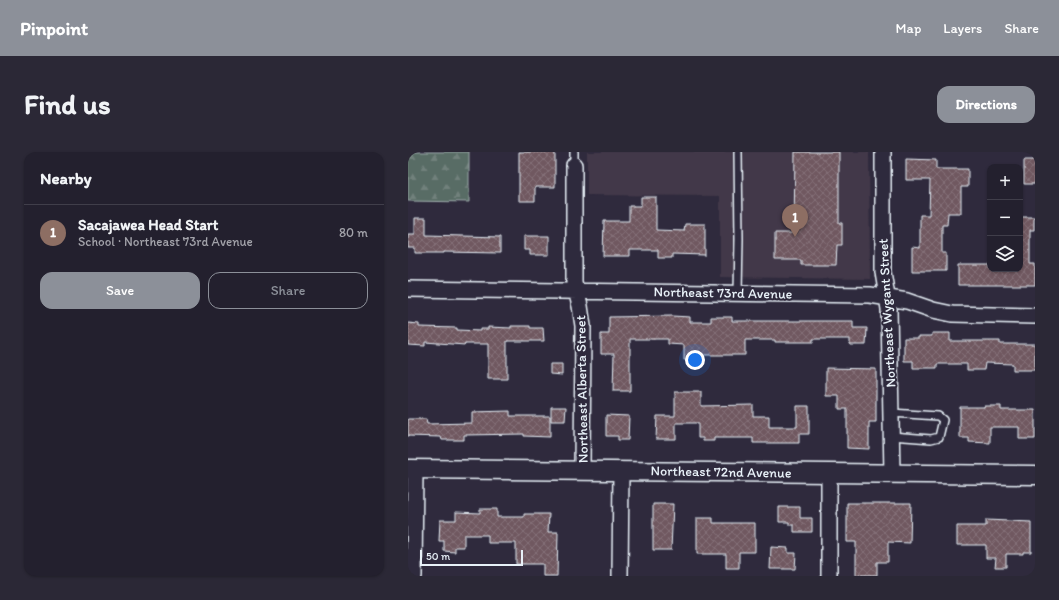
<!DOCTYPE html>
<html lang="en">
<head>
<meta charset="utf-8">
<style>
	:root { --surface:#23202e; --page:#2b2836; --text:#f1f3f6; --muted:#a3a3aa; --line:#403e4a; --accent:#8c9099 }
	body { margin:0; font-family:Itim,sans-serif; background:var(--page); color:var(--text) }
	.controls { position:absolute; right:12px; top:12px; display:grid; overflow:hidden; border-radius:8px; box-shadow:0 1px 3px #0004 }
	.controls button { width:36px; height:36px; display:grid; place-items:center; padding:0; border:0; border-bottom:1px solid var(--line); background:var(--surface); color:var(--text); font:20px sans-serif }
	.scale { position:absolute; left:12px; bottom:10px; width:103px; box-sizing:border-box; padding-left:4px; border:2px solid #e8f1f8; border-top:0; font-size:11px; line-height:14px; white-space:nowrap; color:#e8f1f8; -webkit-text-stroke:3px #2f2a3d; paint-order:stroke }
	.you { position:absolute; left:287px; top:208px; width:14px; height:14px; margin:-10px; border:3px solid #fff; border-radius:50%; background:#1a73e8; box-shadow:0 0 0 6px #1a73e833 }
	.badge { display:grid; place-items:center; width:26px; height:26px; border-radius:50%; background:var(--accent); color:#fff; font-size:13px; font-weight:700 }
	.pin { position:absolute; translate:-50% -33px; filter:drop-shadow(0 1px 2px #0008) }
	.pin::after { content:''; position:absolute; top:21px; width:14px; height:12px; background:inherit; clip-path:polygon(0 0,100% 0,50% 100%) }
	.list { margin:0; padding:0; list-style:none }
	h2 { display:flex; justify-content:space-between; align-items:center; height:52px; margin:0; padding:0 16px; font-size:17px }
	h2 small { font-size:13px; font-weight:400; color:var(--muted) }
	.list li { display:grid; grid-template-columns:26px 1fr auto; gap:12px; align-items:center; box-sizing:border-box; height:56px; padding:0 16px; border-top:1px solid var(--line) }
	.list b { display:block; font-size:15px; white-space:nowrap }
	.list p { margin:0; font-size:13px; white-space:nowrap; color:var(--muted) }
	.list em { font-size:13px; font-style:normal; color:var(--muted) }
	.actions { display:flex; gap:8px; padding:12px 16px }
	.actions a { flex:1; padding:9px 0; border:1px solid var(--accent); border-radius:12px; text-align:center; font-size:14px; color:var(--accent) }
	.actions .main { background:var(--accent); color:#fff }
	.icon { flex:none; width:22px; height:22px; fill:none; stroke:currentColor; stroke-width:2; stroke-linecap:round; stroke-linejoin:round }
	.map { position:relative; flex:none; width:627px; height:424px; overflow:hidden; border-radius:12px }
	header { display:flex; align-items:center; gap:24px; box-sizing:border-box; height:56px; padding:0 20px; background:var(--accent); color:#fff }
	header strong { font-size:19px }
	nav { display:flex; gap:22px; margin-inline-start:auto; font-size:14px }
	.intro { display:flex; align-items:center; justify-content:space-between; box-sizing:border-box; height:96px; padding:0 24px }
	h1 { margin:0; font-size:28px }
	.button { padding:10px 18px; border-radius:12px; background:var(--accent); color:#fff; font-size:14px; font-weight:700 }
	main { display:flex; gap:24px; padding:0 24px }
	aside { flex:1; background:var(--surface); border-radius:12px; box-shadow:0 1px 3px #0004 }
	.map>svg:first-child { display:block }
</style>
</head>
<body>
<header>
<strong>Pinpoint</strong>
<nav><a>Map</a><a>Layers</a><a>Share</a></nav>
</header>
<div class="intro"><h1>Find us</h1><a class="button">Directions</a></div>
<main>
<aside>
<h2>Nearby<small></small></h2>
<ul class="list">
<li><span class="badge" style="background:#8d6e63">1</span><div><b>Sacajawea Head Start</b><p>School · Northeast 73rd Avenue</p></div><em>80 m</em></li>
</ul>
<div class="actions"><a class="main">Save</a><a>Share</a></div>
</aside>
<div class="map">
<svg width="627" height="424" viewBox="0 0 627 424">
	<defs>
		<pattern id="forest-firs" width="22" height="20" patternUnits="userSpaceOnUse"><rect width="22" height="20" fill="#596c65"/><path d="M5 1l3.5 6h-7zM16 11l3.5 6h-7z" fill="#71817c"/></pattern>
		<pattern id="building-cross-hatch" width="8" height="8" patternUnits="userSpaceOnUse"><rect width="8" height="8" fill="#6f5861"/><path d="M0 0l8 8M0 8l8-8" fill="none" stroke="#847078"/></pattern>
	</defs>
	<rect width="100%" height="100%" fill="#2f2a3d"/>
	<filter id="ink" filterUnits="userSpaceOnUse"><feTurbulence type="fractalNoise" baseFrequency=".025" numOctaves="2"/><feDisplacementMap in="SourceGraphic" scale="8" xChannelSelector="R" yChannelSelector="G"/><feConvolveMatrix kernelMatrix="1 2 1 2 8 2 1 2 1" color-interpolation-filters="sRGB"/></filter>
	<g filter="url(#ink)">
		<!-- built -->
		<path fill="#423848" d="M179,0H461L462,127L312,125V44L179,43Z"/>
		<!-- forest -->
		<path fill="url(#forest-firs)" stroke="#a0aeae" d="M0,0H61V50L0,49Z"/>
		<!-- building -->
		<path fill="url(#building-cross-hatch)" stroke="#e8f1f8" d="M111,0H147V35H127V49H111Z
			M387,0H431V71H434V93H429L428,113H393V108H367V81H386Z
			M498,7L528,8V17H560V35H553V61H540L539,73H534V101H538V119H504V95L512,96V63H521L522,28H498Z
			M616,8H627V32H616Z
			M233,45H248V78L276,79L277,72H297V103L264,102V106H250V98H222V104H195L196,69H221V54H233Z
			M612,65H626V78H622V112H627V133H550V113H582V117H612Z
			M7,66H18V83L92,85V101L36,100V101H7V96H0V82H7Z
			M116,84H141V103H122V98H116Z
			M264,164L282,165V170H303V165H324V169H445V176H459L458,193H442V187H405V190H367V188H337V203H287V208H276V193L260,192V187H222V239H205L206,202H193V182H201V165Z
			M0,171L11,172V175L49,176V178L72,179V177H80V175L103,176V174H122V176H135L136,189H99V227H80V192H57V193L17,190V194L0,193Z
			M524,181H542V189H592V192H627V218H605V212L577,211L576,218H559V212H529V216H505V209H496V186H511V184H524Z
			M142,212H154V223L142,222Z
			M418,216L468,217V270H461V297L439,296V257H431V244H418Z
			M267,240H293V254L345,253V264H361V275H389V254H401V282H391V291H345V286H306V289H295V286H290V271H268V287H248L249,264H267Z
			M576,254H593V258H627V287H611V275H582V291L561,290V286H552V255H576Z
			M143,255H158L157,269H143Z
			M102,259V264H142V285L116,284V282L56,283V288H34L33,285L0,284V267H18L19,272L64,271V260Z
			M198,263L221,264L220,288H210V284H198Z
			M439,351H503L502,391L480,390V410H469V423H448V390H439Z
			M245,352H265L263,398H245Z
			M371,355H392V366H404V380H386V373H381V370H371Z
			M72,357H89V365H116V362H141L140,380H150L149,424H135V412H108V391H80V383H56V395H47V400L36,399V389H31L32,368H48V360L72,361Z
			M289,366H305V371H347V400H331V416H318V402H289Z
			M578,368L623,370V400H615V402H598V415H587L588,406H578V393H549V374H578Z
			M363,395L380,396V401H388L387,417H362Z"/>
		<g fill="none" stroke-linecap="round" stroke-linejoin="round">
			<!-- service casing -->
			<g stroke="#e8f1f8" stroke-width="10">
				<path id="service" d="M166,0V13
					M330,0L331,87L330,141
					M483,261L530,264L535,268L531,285L523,287L483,284"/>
			</g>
			<!-- minor casing -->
			<g stroke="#e8f1f8" stroke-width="18">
				<path id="minor" d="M475,0V120L481,157L484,322
					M166,13V130L172,154L175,174L174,319
					M0,137L462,143L499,149L525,158L544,162L627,164
					M6,424L7,317
					M212,424L213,319
					M421,424V321"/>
			</g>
			<!-- tertiary casing -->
			<g stroke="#e8f1f8" stroke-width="21">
				<path id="tertiary" d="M0,317L627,323"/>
			</g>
			<!-- service -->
			<use href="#service" stroke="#2f2a3d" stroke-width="7"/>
			<!-- minor -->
			<use href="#minor" stroke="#2f2a3d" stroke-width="15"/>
			<!-- tertiary -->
			<use href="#tertiary" stroke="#2f2a3d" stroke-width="18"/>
		</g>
	</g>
	<g text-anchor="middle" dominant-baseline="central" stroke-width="4" stroke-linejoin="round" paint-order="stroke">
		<!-- street labels -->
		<g font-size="14" fill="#e8f1f8" stroke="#2f2a3d">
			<text transform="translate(315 141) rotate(1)">Northeast 73rd Avenue</text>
			<text transform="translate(479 161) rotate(-93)">Northeast Wygant Street</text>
			<text transform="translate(174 237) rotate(-91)">Northeast Alberta Street</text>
			<text transform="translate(313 320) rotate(1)">Northeast 72nd Avenue</text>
		</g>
	</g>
</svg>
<div class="controls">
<button>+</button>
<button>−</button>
<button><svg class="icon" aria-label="layers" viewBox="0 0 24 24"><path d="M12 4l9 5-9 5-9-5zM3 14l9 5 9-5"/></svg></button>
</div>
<div class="scale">50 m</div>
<div class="you"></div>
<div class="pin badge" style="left:387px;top:85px;background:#8d6e63">1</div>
</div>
</main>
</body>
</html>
